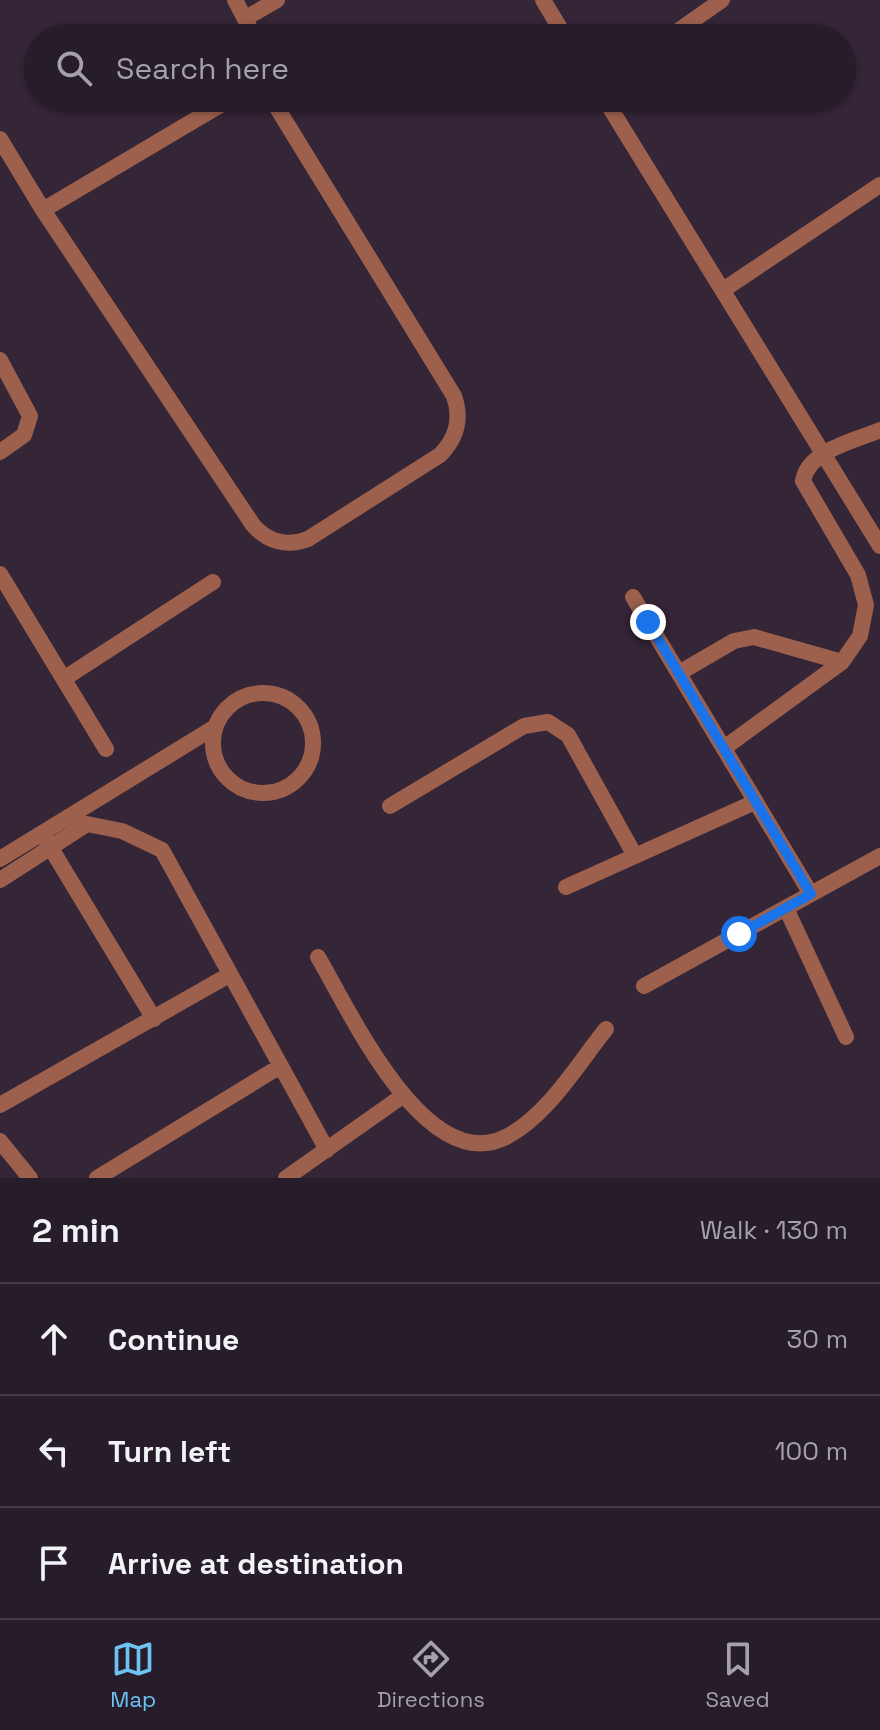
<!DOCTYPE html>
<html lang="en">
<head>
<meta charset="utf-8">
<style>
	:root { --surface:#271c29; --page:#2f2531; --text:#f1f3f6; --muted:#a4a1a8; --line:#433a46; --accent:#6ec2f3 }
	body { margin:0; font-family:"Space Grotesk",sans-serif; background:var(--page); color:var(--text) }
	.stop { position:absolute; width:24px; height:24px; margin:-18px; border:6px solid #1a73e8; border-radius:50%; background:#fff }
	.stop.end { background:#1a73e8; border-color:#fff; box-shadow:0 2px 8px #0008 }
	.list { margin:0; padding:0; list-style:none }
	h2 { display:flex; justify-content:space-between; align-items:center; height:104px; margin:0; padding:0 32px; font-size:34px }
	h2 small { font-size:26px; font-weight:400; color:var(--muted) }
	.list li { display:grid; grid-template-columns:52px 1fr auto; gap:24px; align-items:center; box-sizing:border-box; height:112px; padding:0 32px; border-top:2px solid var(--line) }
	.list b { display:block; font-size:30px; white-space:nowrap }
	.list em { font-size:26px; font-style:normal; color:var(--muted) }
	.icon { flex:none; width:44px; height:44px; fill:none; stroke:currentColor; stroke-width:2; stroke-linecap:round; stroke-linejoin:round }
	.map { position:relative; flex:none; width:880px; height:1178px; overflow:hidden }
	.search { position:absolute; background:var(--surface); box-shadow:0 2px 6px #0004; left:24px; right:24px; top:24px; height:88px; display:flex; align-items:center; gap:20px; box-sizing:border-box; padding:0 28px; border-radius:44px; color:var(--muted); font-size:30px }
	.sheet { height:440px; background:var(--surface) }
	nav { display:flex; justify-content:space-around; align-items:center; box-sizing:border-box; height:112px; border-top:2px solid var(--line); background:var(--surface); font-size:22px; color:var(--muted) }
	nav a { display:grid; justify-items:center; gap:4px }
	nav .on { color:var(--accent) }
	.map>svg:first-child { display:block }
</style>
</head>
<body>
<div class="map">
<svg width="880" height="1178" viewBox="0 0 880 1178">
	<rect width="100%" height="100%" fill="#342537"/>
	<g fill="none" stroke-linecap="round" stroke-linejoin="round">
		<!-- street -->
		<path stroke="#9c604d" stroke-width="16" d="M235,0L255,38
			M543,0L566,38
			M246,18L277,0
			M668,38L722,0
			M604,98L880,546
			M0,139L43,210L253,525C268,542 287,547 308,539L440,455C457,438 462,419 454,396L271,98
			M43,210L232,98
			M723,290L880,185
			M0,360L30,416L24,435L0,452
			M0,574L106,749
			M633,597L811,894
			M679,673L734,641L754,637L842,662
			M65,678L213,582
			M213 743a50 50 0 1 1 100 0a50 50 0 1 1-100 0Z
			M724,748L842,662L860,636L866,605L858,575L803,481C808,450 855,441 880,430
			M390,806L524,726L548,722L568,735L634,854
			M46,840L154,1019
			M0,859L215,727
			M0,880L87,824L122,831L162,850L327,1150
			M566,887L755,802
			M786,908L846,1037
			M318,957C349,1009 425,1178 506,1137C548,1115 577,1065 606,1029
			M644,986L880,856
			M0,1105L229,975
			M0,1141L30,1178
			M97,1178L279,1067
			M286,1178L401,1097"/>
	</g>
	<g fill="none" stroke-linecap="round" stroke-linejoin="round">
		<!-- route -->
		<path stroke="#1a73e8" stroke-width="10" d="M648,622L811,894L739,934"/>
	</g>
</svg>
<div class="stop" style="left:739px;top:934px"></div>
<div class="stop end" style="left:648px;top:622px"></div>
<div class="search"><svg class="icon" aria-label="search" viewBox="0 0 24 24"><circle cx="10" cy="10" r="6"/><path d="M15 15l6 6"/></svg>Search here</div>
</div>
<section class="sheet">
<h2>2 min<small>Walk · 130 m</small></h2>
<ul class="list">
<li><svg class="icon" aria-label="ahead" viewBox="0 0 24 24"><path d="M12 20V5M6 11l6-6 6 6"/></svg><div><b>Continue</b></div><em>30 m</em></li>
<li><svg class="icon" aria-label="left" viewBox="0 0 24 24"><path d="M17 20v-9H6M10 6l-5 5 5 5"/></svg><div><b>Turn left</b></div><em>100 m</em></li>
<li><svg class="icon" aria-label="arrive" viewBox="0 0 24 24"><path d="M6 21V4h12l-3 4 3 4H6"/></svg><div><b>Arrive at destination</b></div></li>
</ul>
</section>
<nav>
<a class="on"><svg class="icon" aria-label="map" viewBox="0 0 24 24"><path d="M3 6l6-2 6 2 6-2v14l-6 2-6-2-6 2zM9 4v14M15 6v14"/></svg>Map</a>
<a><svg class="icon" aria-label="directions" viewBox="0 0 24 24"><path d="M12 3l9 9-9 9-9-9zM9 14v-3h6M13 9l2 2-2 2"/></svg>Directions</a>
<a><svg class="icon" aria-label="saved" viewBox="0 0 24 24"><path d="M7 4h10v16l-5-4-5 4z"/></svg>Saved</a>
</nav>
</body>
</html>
